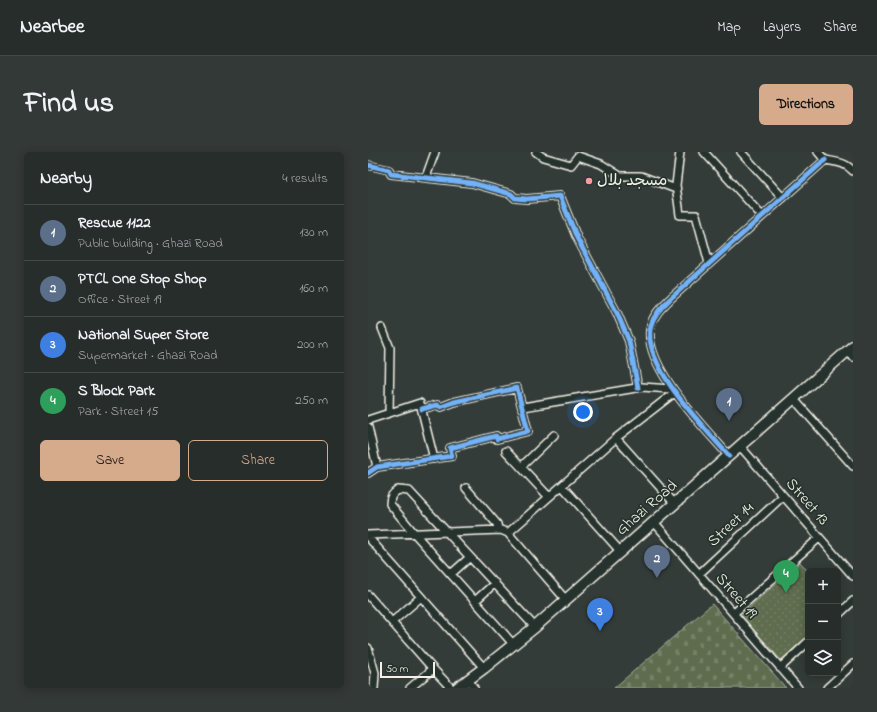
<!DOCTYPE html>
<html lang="en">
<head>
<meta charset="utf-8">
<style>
	:root { --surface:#272d2b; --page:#333937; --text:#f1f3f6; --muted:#a4a8a9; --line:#434947; --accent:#d6ab8b }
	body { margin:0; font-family:"Indie Flower","Playpen Sans Arabic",sans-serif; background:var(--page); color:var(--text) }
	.controls { position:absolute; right:12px; bottom:12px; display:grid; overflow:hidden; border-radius:6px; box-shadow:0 2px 10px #0003 }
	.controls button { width:36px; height:36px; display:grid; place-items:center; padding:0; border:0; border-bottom:1px solid var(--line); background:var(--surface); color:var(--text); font:20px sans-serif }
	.scale { position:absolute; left:12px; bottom:10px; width:55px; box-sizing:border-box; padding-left:4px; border:2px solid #f4f1e8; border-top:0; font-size:11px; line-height:14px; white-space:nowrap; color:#f4f1e8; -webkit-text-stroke:3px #26332d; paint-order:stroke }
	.you { position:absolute; left:215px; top:260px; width:14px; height:14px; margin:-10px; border:3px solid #fff; border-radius:50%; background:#1a73e8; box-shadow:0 0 0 6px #1a73e833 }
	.badge { display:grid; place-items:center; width:26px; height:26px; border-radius:50%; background:var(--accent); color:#fff; font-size:13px; font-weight:700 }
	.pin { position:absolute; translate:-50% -33px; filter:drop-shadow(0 1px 2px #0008) }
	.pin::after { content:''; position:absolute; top:21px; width:14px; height:12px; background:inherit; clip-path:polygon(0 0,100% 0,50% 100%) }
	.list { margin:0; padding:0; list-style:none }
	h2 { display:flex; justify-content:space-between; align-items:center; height:52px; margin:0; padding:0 16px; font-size:17px }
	h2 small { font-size:13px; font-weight:400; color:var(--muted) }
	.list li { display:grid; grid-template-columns:26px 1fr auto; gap:12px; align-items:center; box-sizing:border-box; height:56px; padding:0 16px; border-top:1px solid var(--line) }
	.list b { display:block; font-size:15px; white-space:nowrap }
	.list p { margin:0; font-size:13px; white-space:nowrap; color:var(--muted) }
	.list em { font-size:13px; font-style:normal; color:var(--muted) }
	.actions { display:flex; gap:8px; padding:12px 16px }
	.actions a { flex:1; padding:9px 0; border:1px solid var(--accent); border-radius:6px; text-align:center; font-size:14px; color:var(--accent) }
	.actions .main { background:var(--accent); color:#111 }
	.icon { flex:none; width:22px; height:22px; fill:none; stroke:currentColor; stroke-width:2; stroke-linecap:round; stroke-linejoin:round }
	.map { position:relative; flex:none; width:485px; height:536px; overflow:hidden; border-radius:6px }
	header { display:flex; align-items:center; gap:24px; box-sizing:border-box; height:56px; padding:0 20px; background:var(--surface); border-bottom:1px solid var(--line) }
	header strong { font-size:19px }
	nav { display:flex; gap:22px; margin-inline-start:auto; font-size:14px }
	.intro { display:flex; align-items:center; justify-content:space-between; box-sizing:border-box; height:96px; padding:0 24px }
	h1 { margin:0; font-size:28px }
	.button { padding:10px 18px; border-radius:6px; background:var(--accent); color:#111; font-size:14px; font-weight:700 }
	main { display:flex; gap:24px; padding:0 24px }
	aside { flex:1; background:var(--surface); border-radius:6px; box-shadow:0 2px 10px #0003 }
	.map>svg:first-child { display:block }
</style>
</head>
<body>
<header>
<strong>Nearbee</strong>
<nav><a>Map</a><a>Layers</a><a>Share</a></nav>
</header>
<div class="intro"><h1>Find us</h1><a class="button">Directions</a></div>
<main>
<aside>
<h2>Nearby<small>4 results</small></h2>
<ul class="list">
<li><span class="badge" style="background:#5c6f8a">1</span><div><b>Rescue 1122</b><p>Public building · Ghazi Road</p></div><em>130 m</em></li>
<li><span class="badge" style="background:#5c6f8a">2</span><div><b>PTCL One Stop Shop</b><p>Office · Street 19</p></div><em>160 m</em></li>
<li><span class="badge" style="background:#3f7fe0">3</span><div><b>National Super Store</b><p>Supermarket · Ghazi Road</p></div><em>200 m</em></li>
<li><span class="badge" style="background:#2e9e5b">4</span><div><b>S Block Park</b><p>Park · Street 15</p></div><em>250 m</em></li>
</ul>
<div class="actions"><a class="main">Save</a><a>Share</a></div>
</aside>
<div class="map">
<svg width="485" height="536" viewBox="0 0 485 536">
	<defs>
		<pattern id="cemetery-stones" width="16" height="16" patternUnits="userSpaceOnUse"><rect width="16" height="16" fill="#5e6c4e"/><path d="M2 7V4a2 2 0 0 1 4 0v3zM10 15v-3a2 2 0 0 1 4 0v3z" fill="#768168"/></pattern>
		<pattern id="park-dots" width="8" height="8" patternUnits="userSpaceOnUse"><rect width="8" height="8" fill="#5e6c4e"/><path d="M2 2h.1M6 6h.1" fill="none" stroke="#768168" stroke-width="1.8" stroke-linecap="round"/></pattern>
	</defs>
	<rect width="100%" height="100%" fill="#343c39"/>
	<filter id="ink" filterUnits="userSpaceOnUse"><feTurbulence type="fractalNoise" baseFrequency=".025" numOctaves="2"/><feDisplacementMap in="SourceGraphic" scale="8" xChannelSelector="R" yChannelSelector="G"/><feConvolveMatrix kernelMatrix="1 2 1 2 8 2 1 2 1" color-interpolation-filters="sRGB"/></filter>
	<g filter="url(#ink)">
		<!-- cemetery -->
		<path fill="url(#cemetery-stones)" stroke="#a9ae9b" d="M344,452L418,536H246Z"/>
		<!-- park -->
		<path fill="url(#park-dots)" stroke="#a9ae9b" d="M432,410L440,419V484L413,508L373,463Z"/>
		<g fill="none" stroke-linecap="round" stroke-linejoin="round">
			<!-- minor casing -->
			<g stroke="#f4f1e8" stroke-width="10">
				<path id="minor" d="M168,0L175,5L203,13L210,4L233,12L252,24H273L308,37
					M312,0L308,33L312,63H328L341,111
					M336,0L394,64
					M373,0L415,46
					M450,0L457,8C468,10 477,10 485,19
					M0,13L21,18L23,22L104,31L143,42L147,46L159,47L192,44L209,86L249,161L261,189L270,236
					M58,25L67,0
					M14,176L22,196L21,261
					M479,199L485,205
					M425,246L485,314
					M155,255L274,235L303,237
					M0,268L52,251L66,307
					M0,275L9,315
					M248,286L307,352
					M372,294L485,424
					M138,299L181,345
					M361,304C337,276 272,212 283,173C286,162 295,154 303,146L457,8
					M153,315L186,283
					M0,321L9,315L84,304L82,296L128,284L129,287L160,279L149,236L86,250L73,255L69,253L54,257
					M194,334L252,399
					M98,336L129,372L130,377
					M286,370L430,536
					M140,381L248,286L306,241
					M0,383L133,378L140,381L198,448
					M0,385L116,516
					M102,405L41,339L30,338C24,342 22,345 22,352L46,381L146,493
					M83,422L102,405L167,475
					M331,422L415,344
					M0,443L65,517L42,536
					M107,449L127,431
					M366,461L451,386
					M470,463L485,449
					M24,470L53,445
					M0,496L7,521L6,536
					M412,516L440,490
					M65,517L83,536
					M100,528L106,536
					M459,536L485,512"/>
			</g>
			<!-- secondary casing -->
			<g stroke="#f4f1e8" stroke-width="13">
				<path id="secondary" d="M89,536L116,516L167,475L485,194"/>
			</g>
			<!-- minor -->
			<use href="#minor" stroke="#26332d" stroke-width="7"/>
			<!-- secondary -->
			<use href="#secondary" stroke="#26332d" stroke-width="10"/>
			<!-- cycleway casing -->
			<g stroke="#26332d" stroke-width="8">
				<path id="cycleway" d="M0,13L21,18L23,22L104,31L143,42L147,46L159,47L192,44L209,86L249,161L261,189L270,236
					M361,304C337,276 272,212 283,173C286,162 295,154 303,146L457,8
					M0,321L9,315L84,304L82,296L128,284L129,287L160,279L149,236L86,250L73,255L69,253L54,257"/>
			</g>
			<!-- cycleway -->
			<use href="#cycleway" stroke="#73b2f8" stroke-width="5"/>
		</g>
	</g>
	<!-- markers -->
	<circle fill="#ff9aa2" stroke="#26332d" stroke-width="1.5" cx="221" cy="29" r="4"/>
	<g text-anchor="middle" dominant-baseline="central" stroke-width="3.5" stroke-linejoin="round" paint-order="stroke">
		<!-- poi labels -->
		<g font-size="16" fill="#f4f1e8" stroke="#26332d" text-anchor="start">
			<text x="229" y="29">مسجد بلال</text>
		</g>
		<!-- street labels -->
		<g font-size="16" fill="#f4f1e8" stroke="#26332d">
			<text transform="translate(439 350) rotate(49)">Street 13</text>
			<text transform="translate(279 356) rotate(-41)">Ghazi Road</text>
			<text transform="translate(363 373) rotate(-43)">Street 14</text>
			<text transform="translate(368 444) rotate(49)">Street 19</text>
		</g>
	</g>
</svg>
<div class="controls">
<button>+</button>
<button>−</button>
<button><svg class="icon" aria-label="layers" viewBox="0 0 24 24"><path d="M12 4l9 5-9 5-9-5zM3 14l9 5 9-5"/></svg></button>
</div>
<div class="scale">50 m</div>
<div class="you"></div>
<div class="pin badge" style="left:361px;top:269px;background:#5c6f8a">1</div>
<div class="pin badge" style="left:289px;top:426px;background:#5c6f8a">2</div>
<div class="pin badge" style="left:232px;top:479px;background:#3f7fe0">3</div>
<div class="pin badge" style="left:418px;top:441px;background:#2e9e5b">4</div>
</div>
</main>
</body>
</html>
